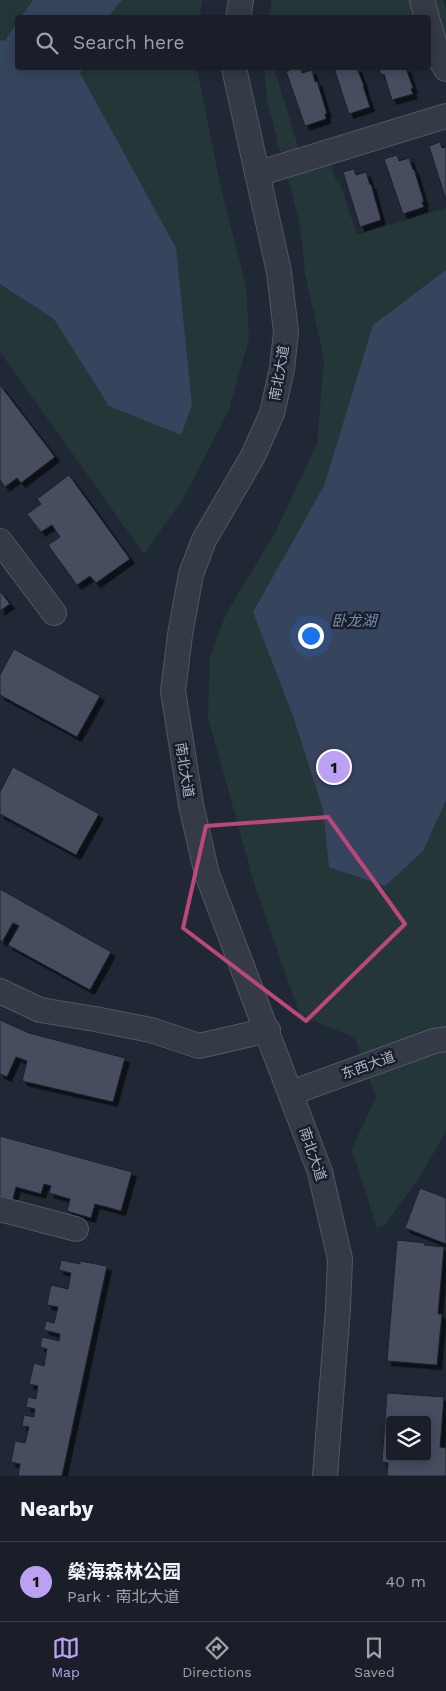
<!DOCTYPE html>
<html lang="en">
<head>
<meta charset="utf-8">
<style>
	:root { --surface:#191e28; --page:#262b34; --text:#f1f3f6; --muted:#9fa2a8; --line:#373c45; --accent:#bca0f2 }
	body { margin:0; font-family:"Work Sans","Noto Sans SC",sans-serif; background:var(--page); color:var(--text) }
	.controls { position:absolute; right:15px; bottom:15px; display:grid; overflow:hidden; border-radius:5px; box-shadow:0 2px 12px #0003 }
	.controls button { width:45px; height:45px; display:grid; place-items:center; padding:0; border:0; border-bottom:1px solid var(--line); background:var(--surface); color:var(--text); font:25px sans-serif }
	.you { position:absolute; left:310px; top:635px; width:18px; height:18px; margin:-12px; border:4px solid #fff; border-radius:50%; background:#1a73e8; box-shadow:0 0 0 8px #1a73e833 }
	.badge { display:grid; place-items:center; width:32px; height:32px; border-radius:50%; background:var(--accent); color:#111; font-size:16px; font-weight:700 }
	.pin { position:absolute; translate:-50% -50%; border:2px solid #fff; box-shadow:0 1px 5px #0006 }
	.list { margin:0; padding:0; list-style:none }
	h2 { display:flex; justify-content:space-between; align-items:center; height:65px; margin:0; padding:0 20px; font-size:21px }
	h2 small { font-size:16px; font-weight:400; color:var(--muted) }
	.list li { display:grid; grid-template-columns:32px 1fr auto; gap:15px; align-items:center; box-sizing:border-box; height:80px; padding:0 20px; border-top:1px solid var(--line) }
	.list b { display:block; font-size:19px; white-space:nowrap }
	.list p { margin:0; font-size:16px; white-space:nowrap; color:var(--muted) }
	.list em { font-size:16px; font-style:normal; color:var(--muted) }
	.icon { flex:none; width:28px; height:28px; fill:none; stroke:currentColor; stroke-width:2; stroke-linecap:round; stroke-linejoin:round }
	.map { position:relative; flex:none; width:446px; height:1476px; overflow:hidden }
	.search { position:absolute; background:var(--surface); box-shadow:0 2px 12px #0003; left:15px; right:15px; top:15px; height:55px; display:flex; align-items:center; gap:12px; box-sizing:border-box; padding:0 18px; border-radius:5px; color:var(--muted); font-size:19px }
	.sheet { height:145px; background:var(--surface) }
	nav { display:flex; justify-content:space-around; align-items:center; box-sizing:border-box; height:70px; border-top:1px solid var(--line); background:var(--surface); font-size:14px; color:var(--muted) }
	nav a { display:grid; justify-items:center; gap:2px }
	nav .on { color:var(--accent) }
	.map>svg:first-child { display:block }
</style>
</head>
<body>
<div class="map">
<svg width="446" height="1476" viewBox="0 0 446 1476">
	<defs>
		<filter id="shadow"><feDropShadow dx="4.5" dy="4.5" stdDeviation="0" flood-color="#0009"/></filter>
	</defs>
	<rect width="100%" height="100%" fill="#212835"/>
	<!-- green -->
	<path fill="#253639" d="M0,0H202L200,17L18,18V68H197L221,189L246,286L249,339L228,412L183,499L144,554L0,352Z
		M272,0H414L420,17L268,18Z
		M430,0H443L446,10V54Z
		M264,68H274L299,150L281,154L267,99Z
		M331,162L336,181L339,180L357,235L446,208V1131L419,1178L385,1225L377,1228L352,1149L376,1097L355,1038L300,1015L256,889L208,718L210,657L226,614L275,533L317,444L324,359L305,273L300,226L288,177L291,175Z"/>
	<!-- water -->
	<path fill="#37445d" d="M33,0H122L108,17H21Z
		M17,22L18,68H83L80,73L176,248L192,405L181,435L109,406L54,319L0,284V40L5,41Z
		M446,270V800L423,851L385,886L329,867L323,809L294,719L253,612L324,486L373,325Z"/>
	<!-- building -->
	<path fill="#474e5f" stroke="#1b212c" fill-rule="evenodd" filter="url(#shadow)" d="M297,68H300L302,73L312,70L315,82L317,81L327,114H325L326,119L305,126L286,71Z
		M334,68H357L364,86H363L370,107L349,114Z
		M379,68H406L413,88L411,89L413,94L392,100L384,74L381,75Z
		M440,142L442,148L446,147V200L429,146Z
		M397,155L399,161L409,158L413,170L414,169L424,202H422L424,207L403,214L384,159Z
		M354,169L356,175L366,172L370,185L371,184L381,220L360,227L343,172Z
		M0,385L55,457L21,483L17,478L5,487L0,480Z
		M69,475L130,559L96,583L90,576L77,585L48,545L60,537L52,525L41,532L27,514L41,504L37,499Z
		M0,591L10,604L0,611Z
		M14,649L100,696L77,737L0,695V675Z
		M13,767L99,814L76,855L0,814V792Z
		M0,889L111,952L90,990L8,945L19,926L13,923L2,942L0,940Z
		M0,1020L29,1033L125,1058L113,1102L22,1081L27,1061L16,1057L7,1077L0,1074Z
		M0,1136L132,1172L121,1211L95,1204L91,1218L67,1211L70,1199L49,1193L51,1186L44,1184L41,1194L16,1187L12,1202L0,1199Z
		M420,1188L446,1198V1244L405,1228Z
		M397,1240L425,1243L424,1245L444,1247L438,1314H442L437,1365L387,1361Z
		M61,1260L80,1264V1261L107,1266L62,1476H18L20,1464L11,1462L15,1441L25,1443L29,1427L22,1426L24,1415L34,1417L35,1409L26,1407L28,1397L36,1399L38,1386L29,1384L34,1363L44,1366L47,1349L40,1347L42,1337L59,1341L60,1334L44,1330L46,1321L54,1323L58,1307L47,1305L51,1285L68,1289L71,1273L59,1270Z
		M387,1393L444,1397L440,1447L446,1448V1476H387L388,1463L382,1462ZM390,1420H427V1457H390Z"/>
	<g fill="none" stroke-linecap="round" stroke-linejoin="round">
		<!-- minor casing -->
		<g stroke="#515764" stroke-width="26">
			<path id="minor" d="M422,0L427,18
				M238,18L241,0
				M428,22L439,57L446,69
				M234,68L279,272L286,332L282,369L272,413L253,456L204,540L191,574L180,635L173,691L191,805L207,874L320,1172L340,1259L338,1308L325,1476
				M257,174L446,116
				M0,541L54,613
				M0,991L40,1010L95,1019L151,1030L199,1046L268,1030
				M291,1093L434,1041L446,1039
				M0,1209L76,1229"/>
		</g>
		<!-- minor -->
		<use href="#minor" stroke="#343a46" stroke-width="24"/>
	</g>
	<!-- marked area -->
	<path fill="none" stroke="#bc477a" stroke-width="4" stroke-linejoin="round" d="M328,817L405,924L306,1021L183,928L206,826Z"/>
	<g text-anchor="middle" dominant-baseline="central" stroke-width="5" stroke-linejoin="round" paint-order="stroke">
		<!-- street labels -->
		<g font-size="14" fill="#aeb4c3" stroke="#191f2a">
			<text transform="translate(279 373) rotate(-80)">南北大道</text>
			<text transform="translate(185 770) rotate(81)">南北大道</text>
			<text transform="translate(368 1065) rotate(-20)">东西大道</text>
			<text transform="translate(313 1154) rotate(71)">南北大道</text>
		</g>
		<!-- water labels -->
		<g font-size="15" font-style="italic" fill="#7889aa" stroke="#191f2a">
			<text x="354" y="621">卧龙湖</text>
		</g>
	</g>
</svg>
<div class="controls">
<button><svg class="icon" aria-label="layers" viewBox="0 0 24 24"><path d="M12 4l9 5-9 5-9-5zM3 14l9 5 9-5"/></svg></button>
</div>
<div class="you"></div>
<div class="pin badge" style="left:334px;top:767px">1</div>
<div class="search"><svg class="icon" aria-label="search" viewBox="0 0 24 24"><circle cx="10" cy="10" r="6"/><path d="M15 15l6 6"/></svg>Search here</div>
</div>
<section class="sheet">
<h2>Nearby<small></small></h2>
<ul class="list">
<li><span class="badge">1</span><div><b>燊海森林公园</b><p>Park · 南北大道</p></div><em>40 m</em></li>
</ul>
</section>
<nav>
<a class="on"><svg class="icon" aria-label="map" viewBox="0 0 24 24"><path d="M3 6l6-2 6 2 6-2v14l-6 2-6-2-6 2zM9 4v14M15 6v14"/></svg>Map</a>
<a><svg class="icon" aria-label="directions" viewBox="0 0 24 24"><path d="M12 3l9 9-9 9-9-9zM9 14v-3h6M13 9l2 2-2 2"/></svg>Directions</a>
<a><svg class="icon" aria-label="saved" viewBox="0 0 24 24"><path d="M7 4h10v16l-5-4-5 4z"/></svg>Saved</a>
</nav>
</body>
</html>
